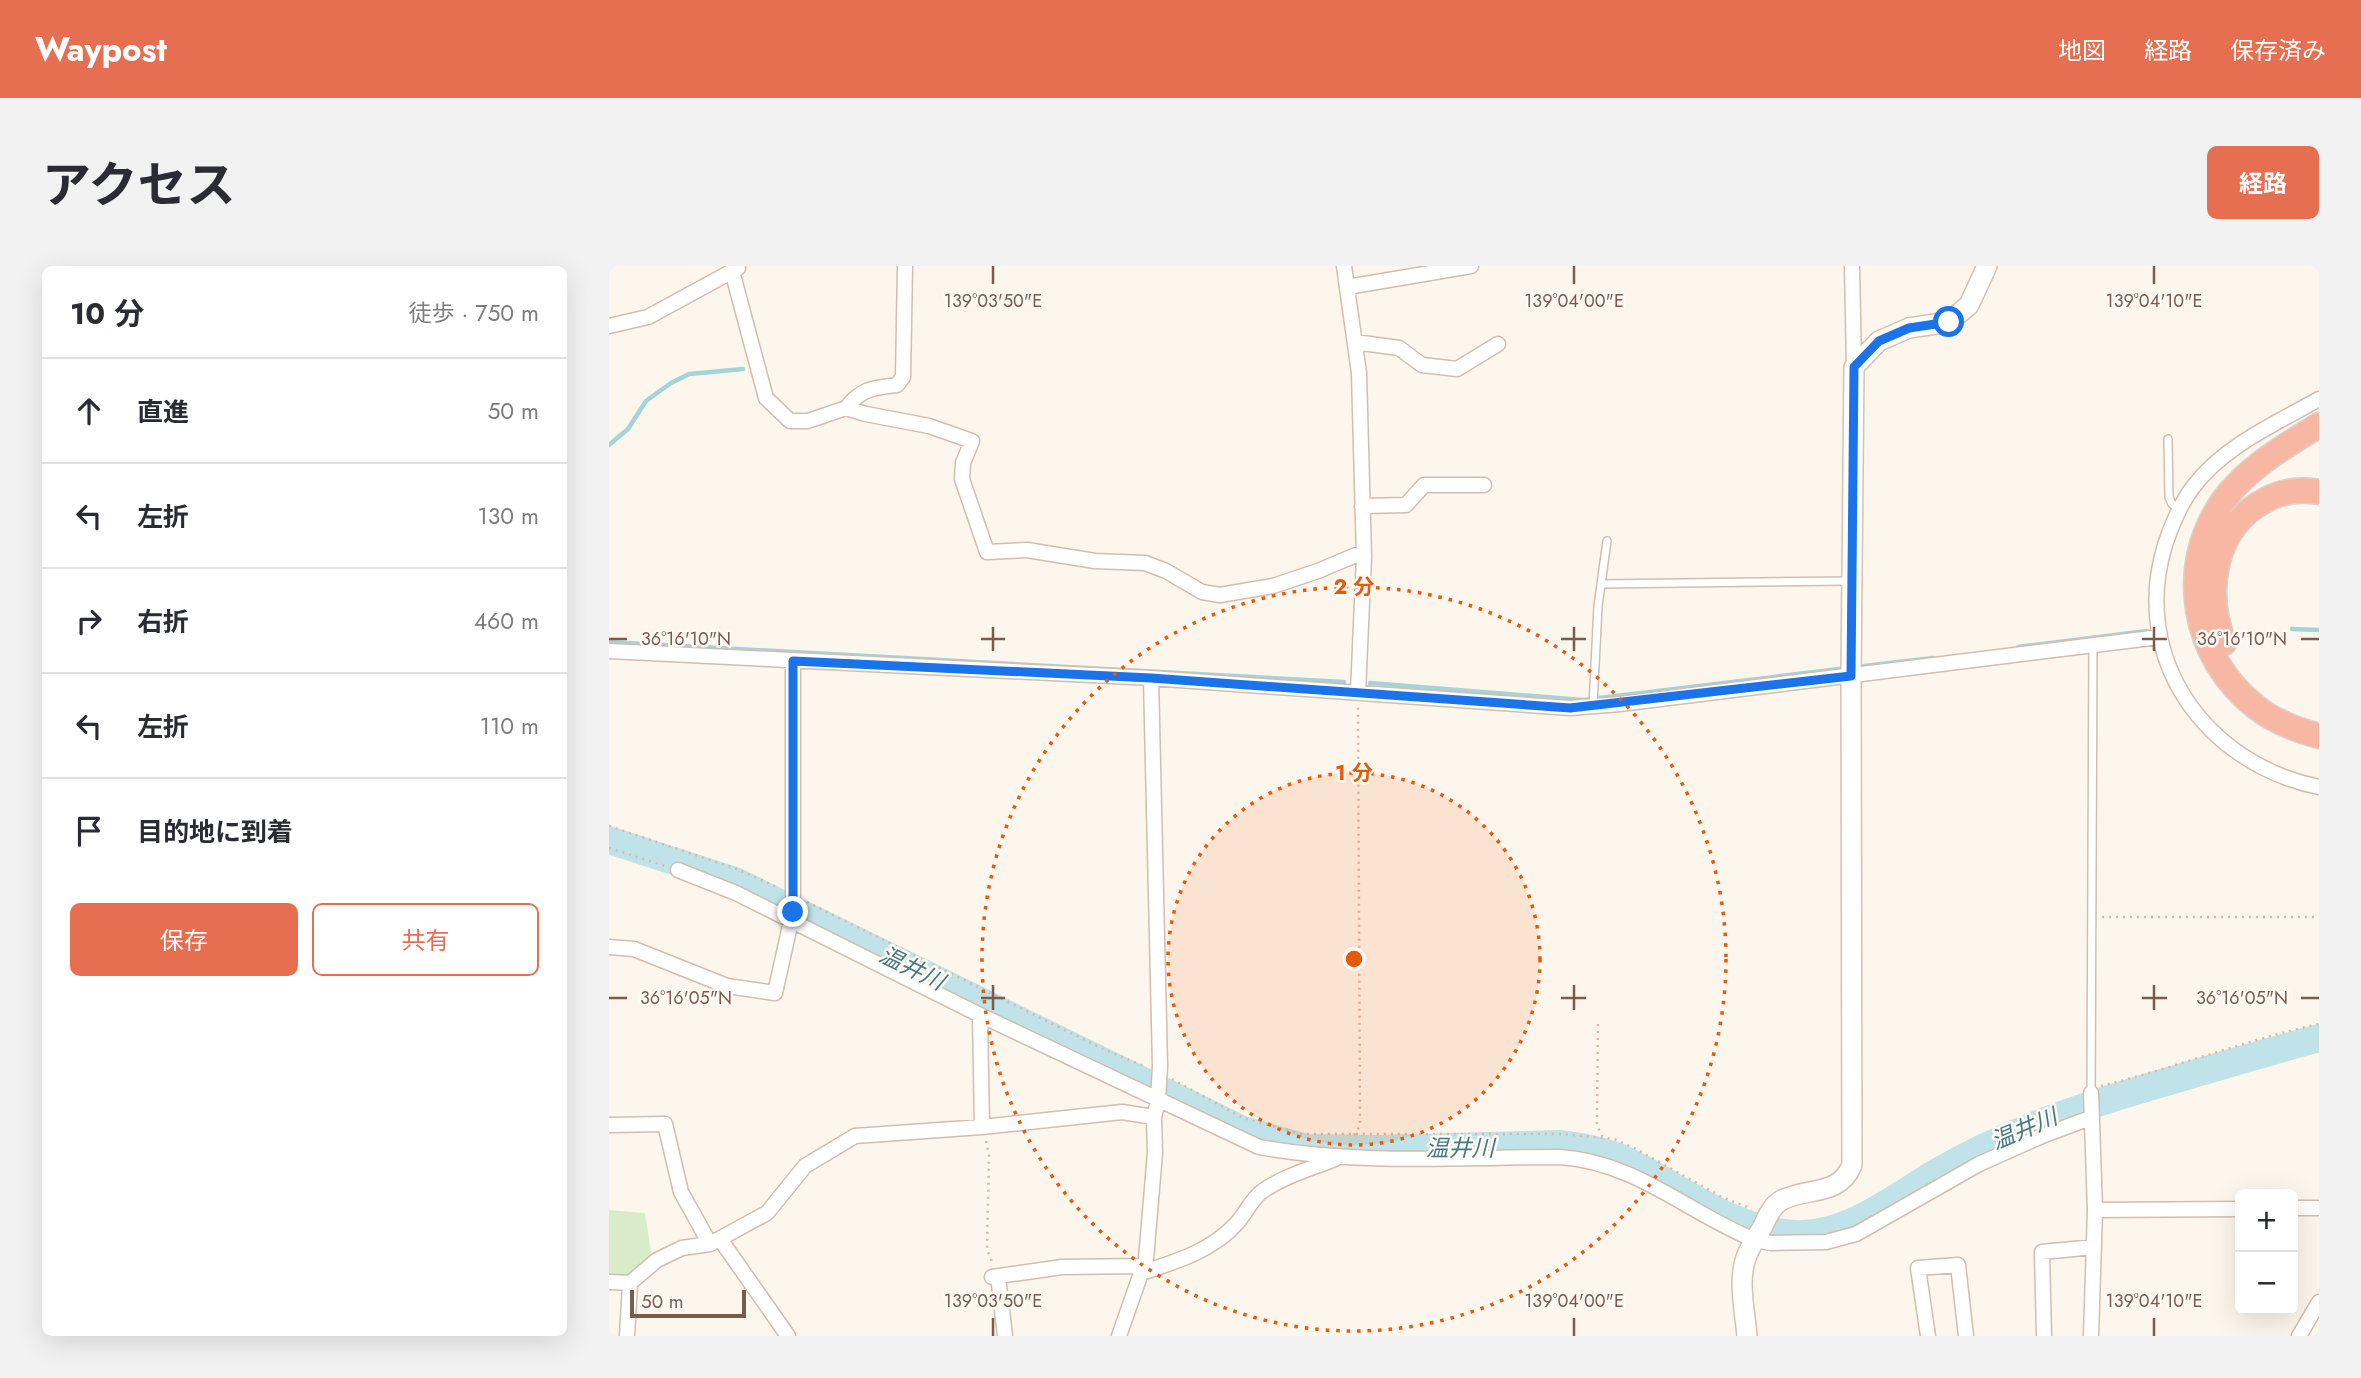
<!DOCTYPE html>
<html lang="ja">
<head>
<meta charset="utf-8">
<style>
	:root { --surface:#fff; --page:#f2f2f3; --text:#2b2b33; --muted:#7c7c81; --line:#e1e1e2; --accent:#e76f51 }
	body { margin:0; font-family:Jost,"Noto Sans JP",sans-serif; background:var(--page); color:var(--text) }
	.controls { position:absolute; right:21px; bottom:21px; display:grid; overflow:hidden; border-radius:10px; box-shadow:0 7px 28px #0002 }
	.controls button { width:63px; height:63px; display:grid; place-items:center; padding:0; border:0; border-bottom:2px solid var(--line); background:var(--surface); color:var(--text); font:35px sans-serif }
	.scale { position:absolute; left:21px; bottom:18px; width:116px; box-sizing:border-box; padding-left:7px; border:4px solid #7a5c4d; border-top:0; font-size:19px; line-height:24px; white-space:nowrap; color:#7a5c4d; -webkit-text-stroke:5px #fffaf3; paint-order:stroke }
	.stop { position:absolute; width:21px; height:21px; margin:-16px; border:5px solid #1a73e8; border-radius:50%; background:#fff }
	.stop.end { background:#1a73e8; border-color:#fff; box-shadow:0 2px 7px #0008 }
	.list { margin:0; padding:0; list-style:none }
	h2 { display:flex; justify-content:space-between; align-items:center; height:91px; margin:0; padding:0 28px; font-size:30px }
	h2 small { font-size:23px; font-weight:400; color:var(--muted) }
	.list li { display:grid; grid-template-columns:46px 1fr auto; gap:21px; align-items:center; box-sizing:border-box; height:105px; padding:0 28px; border-top:2px solid var(--line) }
	.list b { display:block; font-size:26px; white-space:nowrap }
	.list em { font-size:23px; font-style:normal; color:var(--muted) }
	.actions { display:flex; gap:14px; padding:21px 28px }
	.actions a { flex:1; padding:16px 0; border:2px solid var(--accent); border-radius:10px; text-align:center; font-size:24px; color:var(--accent) }
	.actions .main { background:var(--accent); color:#fff }
	.icon { flex:none; width:38px; height:38px; fill:none; stroke:currentColor; stroke-width:2; stroke-linecap:round; stroke-linejoin:round }
	.map { position:relative; flex:none; width:1710px; height:1070px; overflow:hidden; border-radius:10px }
	header { display:flex; align-items:center; gap:42px; box-sizing:border-box; height:98px; padding:0 35px; background:var(--accent); color:#fff }
	header strong { font-size:33px }
	nav { display:flex; gap:38px; margin-inline-start:auto; font-size:24px }
	.intro { display:flex; align-items:center; justify-content:space-between; box-sizing:border-box; height:168px; padding:0 42px }
	h1 { margin:0; font-size:49px }
	.button { padding:18px 32px; border-radius:10px; background:var(--accent); color:#fff; font-size:24px; font-weight:700 }
	main { display:flex; gap:42px; padding:0 42px }
	aside { flex:1; background:var(--surface); border-radius:10px; box-shadow:0 7px 28px #0002 }
	.map>svg:first-child { display:block }
</style>
</head>
<body>
<header>
<strong>Waypost</strong>
<nav><a>地図</a><a>経路</a><a>保存済み</a></nav>
</header>
<div class="intro"><h1>アクセス</h1><a class="button">経路</a></div>
<main>
<aside>
<h2>10 分<small>徒歩 · 750 m</small></h2>
<ul class="list">
<li><svg class="icon" aria-label="ahead" viewBox="0 0 24 24"><path d="M12 20V5M6 11l6-6 6 6"/></svg><div><b>直進</b></div><em>50 m</em></li>
<li><svg class="icon" aria-label="left" viewBox="0 0 24 24"><path d="M17 20v-9H6M10 6l-5 5 5 5"/></svg><div><b>左折</b></div><em>130 m</em></li>
<li><svg class="icon" aria-label="right" viewBox="0 0 24 24"><path d="M7 20v-9h11M14 6l5 5-5 5"/></svg><div><b>右折</b></div><em>460 m</em></li>
<li><svg class="icon" aria-label="left" viewBox="0 0 24 24"><path d="M17 20v-9H6M10 6l-5 5 5 5"/></svg><div><b>左折</b></div><em>110 m</em></li>
<li><svg class="icon" aria-label="arrive" viewBox="0 0 24 24"><path d="M6 21V4h12l-3 4 3 4H6"/></svg><div><b>目的地に到着</b></div></li>
</ul>
<div class="actions"><a class="main">保存</a><a>共有</a></div>
</aside>
<div class="map">
<svg width="1710" height="1070" viewBox="0 0 1710 1070">
	<rect width="100%" height="100%" fill="#fdf6ec"/>
	<!-- green -->
	<path fill="#d8ecc9" d="M0,944L36,947L43,992L22,1012L0,1011Z"/>
	<g fill="none" stroke-linecap="round" stroke-linejoin="round">
		<!-- stream -->
		<path stroke="#a5d3da" stroke-width="4.5" d="M0,179L19,163L37,135L62,117L80,108L134,103
			M1683,363L1710,364
			M0,376L735,416
			M1409,381L1538,365
			M1255,400L1324,392
			M761,417L974,434L1230,403"/>
		<!-- river -->
		<path stroke="#bfe3e8" stroke-width="28" d="M0,574L126,615L634,864L697,882L768,883L950,878C974,881 1000,885 1022,897C1075,923 1125,965 1186,968C1236,971 1284,933 1325,908C1400,864 1474,840 1557,816C1608,801 1659,786 1710,772"/>
		<!-- lane casing -->
		<g stroke="#d1beb0" stroke-width="10">
			<path id="lane" d="M1559,173L1560,231L1563,238L1570,243
				M992,318L1240,315
				M984,440L989,340L998,275
				M1482,827L1484,380"/>
		</g>
		<!-- street casing -->
		<g stroke="#d1beb0" stroke-width="17">
			<path id="street" d="M735,0L750,107L755,291L749,426
				M1243,0L1245,101
				M123,5L157,132L181,155H199L237,142L257,148L320,160L363,175L354,197L353,213L378,286L418,284L486,295L536,297L557,305L593,326L611,329L664,320L709,305L754,286
				M738,21L862,0
				M0,60L39,51L129,2
				M746,76L790,82L813,99L848,103L889,78
				M1710,133C1666,158 1615,180 1584,221C1571,238 1563,258 1556,279C1521,393 1597,498 1710,521
				M237,142C253,122 264,122 288,119L294,111L296,0
				M753,240L797,239L815,219H875
				M0,385L542,412L961,442L1011,438L1550,371
				M69,604L127,627L371,749L650,881C748,899 852,891 951,891C1027,896 1079,947 1146,974L1162,977L1217,976L1247,968L1370,898L1433,870L1481,852
				M0,681L25,683L118,720L166,727L184,646V395
				M371,749L373,861
				M0,859L56,858L72,926L101,978
				M1684,942H1710
				M1486,944L1631,943
				M111,973L179,1070
				M532,1007C566,996 603,985 628,957C636,948 642,935 651,927C672,911 701,903 726,893
				M389,1010L396,1070
				M383,1011L453,1001L534,1000
				M0,1016L21,1017
				M18,1070L21,1017L48,994L73,982L101,978L158,947L196,900L246,870L373,861L513,846L545,851
				M510,1070L537,993L546,887L545,851L549,835L551,800L542,412
				M1319,1070L1309,1002L1349,999L1357,1070
				M1435,1070L1433,986L1485,981
				M1482,1070L1486,944L1482,827
				M1690,1070L1710,1036"/>
		</g>
		<!-- secondary casing -->
		<g stroke="#d6c0b0" stroke-width="22">
			<path id="secondary" d="M1138,1070C1136,1045 1128,1013 1138,989C1142,979 1149,969 1154,960C1158,951 1164,938 1173,934C1198,921 1230,931 1243,899L1242,410L1245,101L1270,75L1300,62L1340,56L1360,39L1378,0"/>
		</g>
		<!-- highway casing -->
		<g stroke="#dad1cd" stroke-width="27">
			<path id="highway" d="M1710,159C1676,180 1638,202 1614,235C1567,302 1584,392 1647,441C1665,456 1688,464 1710,470
				M1615,377C1595,326 1604,261 1657,234C1673,225 1692,223 1710,226"/>
		</g>
		<!-- path -->
		<path stroke="#d9b8a5" stroke-width="2.5" stroke-dasharray="2 5" stroke-linecap="butt" d="M0,560L128,603L170,622
			M0,582L56,600
			M198,636L494,783L535,800
			M1493,651H1710
			M989,758L988,850V859L994,872
			M563,813L634,852L693,868H954L1005,873L1027,883L1113,931L1143,943
			M1492,820C1566,802 1636,774 1710,758
			M745,869L751,860L749,440
			M377,875L380,889L378,983L383,996"/>
		<!-- lane -->
		<use href="#lane" stroke="#fff" stroke-width="7"/>
		<!-- street -->
		<use href="#street" stroke="#fff" stroke-width="14"/>
		<!-- secondary -->
		<use href="#secondary" stroke="#fff" stroke-width="19"/>
		<!-- highway -->
		<use href="#highway" stroke="#f7b7a3" stroke-width="24"/>
	</g>
	<g fill="none" stroke-linecap="round" stroke-linejoin="round">
		<!-- route -->
		<path stroke="#1a73e8" stroke-width="9" d="M184,646V395L542,412L961,442L1242,410L1245,101L1270,75L1300,62L1340,56"/>
	</g>
	<!-- ticks -->
	<path fill="none" stroke="#7a5c4d" stroke-width="2.5" d="M384,0V18M965,0V18M1545,0V18M384,361V385M965,361V385M1545,361V385M0,373H18M372,373H396M952,373H977M1533,373H1558M1692,373H1710M384,719V744M965,719V744M1545,719V744M0,732H18M372,732H396M952,732H977M1533,732H1558M1692,732H1710M384,1052V1070M965,1052V1070M1545,1052V1070"/>
	<!-- distance rings -->
	<circle cx="745" cy="693" r="186" fill="#e8590c" fill-opacity=".12"/>
	<g fill="none" stroke="#e8590c" stroke-width="3.5" stroke-dasharray="3.5 7">
		<circle cx="745" cy="693" r="186"/>
		<circle cx="745" cy="693" r="372"/>
	</g>
	<g text-anchor="middle" dominant-baseline="central" stroke-width="5" stroke-linejoin="round" paint-order="stroke">
		<!-- water labels -->
		<g font-size="23" font-style="italic" fill="#437c86" stroke="#fffaf3">
			<text transform="translate(303 702) rotate(26)">温井川</text>
			<text transform="translate(1415 863) rotate(-23)">温井川</text>
			<text x="851" y="882">温井川</text>
		</g>
	</g>
	<g font-size="18" text-anchor="middle" fill="#7a5c4d" stroke="#fffaf3" stroke-width="5" stroke-linejoin="round" paint-order="stroke">
		<text x="384" y="41">139°03'50"E</text>
		<text x="965" y="41">139°04'00"E</text>
		<text x="1545" y="41">139°04'10"E</text>
		<text x="77" y="379">36°16'10"N</text>
		<text x="1633" y="379">36°16'10"N</text>
		<text x="77" y="738">36°16'05"N</text>
		<text x="1633" y="738">36°16'05"N</text>
		<text x="384" y="1041">139°03'50"E</text>
		<text x="965" y="1041">139°04'00"E</text>
		<text x="1545" y="1041">139°04'10"E</text>
	</g>
	<circle cx="745" cy="693" r="10" fill="#e8590c" stroke="#fffaf3" stroke-width="3.5"/>
	<g font-size="21" text-anchor="middle" font-weight="bold" fill="#e8590c" stroke="#fffaf3" stroke-width="5" stroke-linejoin="round" paint-order="stroke">
		<text x="745" y="328">2 分</text>
		<text x="745" y="514">1 分</text>
	</g>
</svg>
<div class="controls">
<button>+</button>
<button>−</button>
</div>
<div class="scale">50 m</div>
<div class="stop" style="left:1340px;top:56px"></div>
<div class="stop end" style="left:184px;top:646px"></div>
</div>
</main>
</body>
</html>
